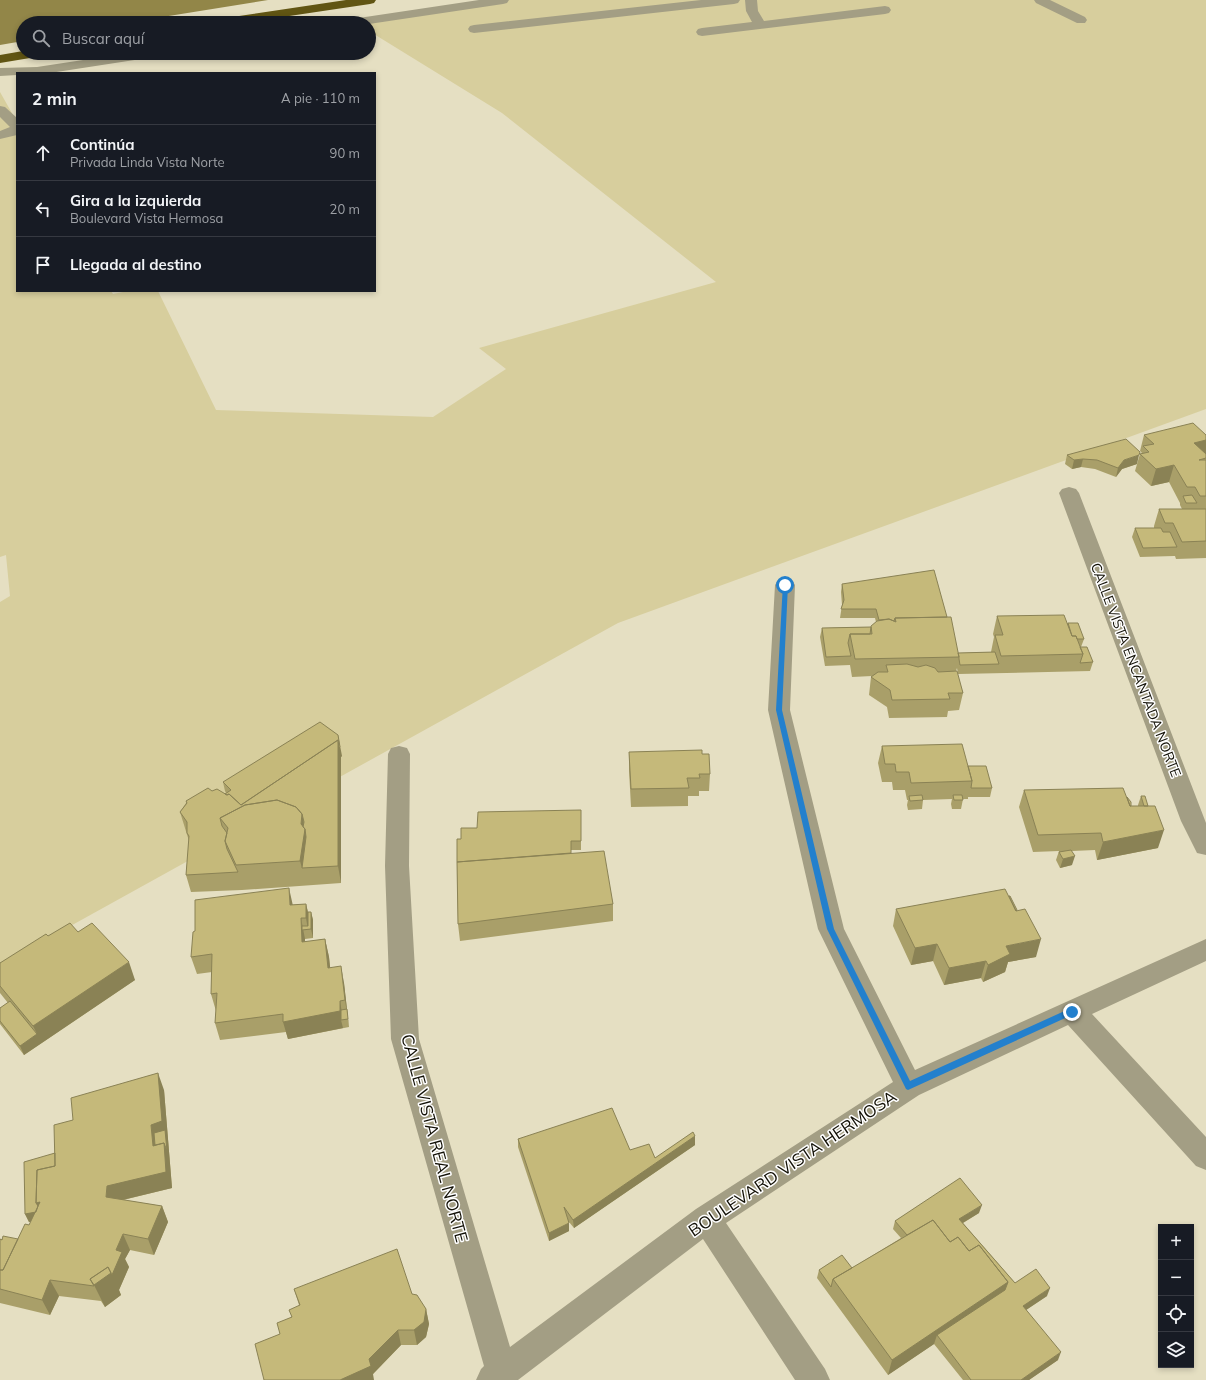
<!DOCTYPE html>
<html lang="es">
<head>
<meta charset="utf-8">
<style>
	:root { --surface:#171b24; --page:#20242c; --text:#f1f3f6; --muted:#9ea1a6; --line:#363941 }
	body { margin:0; font-family:Mulish,sans-serif; background:var(--page); color:var(--text) }
	.controls { position:absolute; right:12px; bottom:12px; display:grid; overflow:hidden; border-radius:0px; box-shadow:0 2px 6px #0003 }
	.controls button { width:36px; height:36px; display:grid; place-items:center; padding:0; border:0; border-bottom:1px solid var(--line); background:var(--surface); color:var(--text); font:20px sans-serif }
	.stop { position:absolute; width:12px; height:12px; margin:-9px; border:3px solid #2380cd; border-radius:50%; background:#fff }
	.stop.end { background:#2380cd; border-color:#fff; box-shadow:0 1px 4px #0008 }
	.list { margin:0; padding:0; list-style:none }
	h2 { display:flex; justify-content:space-between; align-items:center; height:52px; margin:0; padding:0 16px; font-size:17px }
	h2 small { font-size:13px; font-weight:400; color:var(--muted) }
	.list li { display:grid; grid-template-columns:26px 1fr auto; gap:12px; align-items:center; box-sizing:border-box; height:56px; padding:0 16px; border-top:1px solid var(--line) }
	.list b { display:block; font-size:15px; white-space:nowrap }
	.list p { margin:0; font-size:13px; white-space:nowrap; color:var(--muted) }
	.list em { font-size:13px; font-style:normal; color:var(--muted) }
	.icon { flex:none; width:22px; height:22px; fill:none; stroke:currentColor; stroke-width:2; stroke-linecap:round; stroke-linejoin:round }
	.map { position:relative; flex:none; width:1206px; height:1380px; overflow:hidden }
	.search { position:absolute; background:var(--surface); box-shadow:0 2px 6px #0003; left:16px; top:16px; width:360px; height:44px; display:flex; align-items:center; gap:10px; box-sizing:border-box; padding:0 14px; border-radius:22px; color:var(--muted); font-size:15px }
	.panel { position:absolute; background:var(--surface); box-shadow:0 2px 6px #0003; left:16px; top:72px; width:360px; height:220px; border-radius:0px }
	.map>svg:first-child { display:block }
</style>
</head>
<body>
<div class="map">
<svg width="1206" height="1380" viewBox="0 0 1206 1380">
	<rect width="100%" height="100%" fill="#e5dfc2"/>
	<!-- green -->
	<path fill="#d7ce9d" d="M503,0H1206V409L618,623L0,965V602L10,596L6,555L0,557V92L17,122V291H111L113,294L128,291H158L216,410L433,417L506,369L479,348L716,282L502,113L369,31V23Z"/>
	<!-- water -->
	<path fill="#928648" d="M0,0H268L125,23H23V41L0,45Z"/>
	<g fill="none" stroke-linecap="round" stroke-linejoin="round">
		<!-- minor -->
		<path fill="#a39e84" fill-rule="evenodd" d="M479,0H509L507,3L503,4L369,24L346,23L348,20L352,19Z
			M701,0H740L738,3L734,4L474,33L470,32L468,29L470,26L474,25Z
			M745,0H757L758,11L764,21L885,6L889,7L891,10L889,13L885,14L702,36L698,35L696,32L698,29L702,28L752,22L746,11Z
			M1034,0H1050L1085,17L1087,20L1085,23H1077L1036,3Z
			M129,53H160L159,56L154,57L50,73H17V75L0,76V68L37,67Z
			M0,106L5,107L17,118V135L0,139V131L10,127L0,117Z
			M1069,487L1076,489L1079,493L1206,823V855L1197,853L1181,821L1059,493L1062,489Z
			M785,578L792,580L795,585L790,710L844,929L915,1070L1206,939V961L1092,1014L1206,1137V1170L1196,1166L1068,1025L919,1095L726,1223L825,1369L830,1380H795L703,1239L518,1380H476L481,1369L484,1366L391,1039L385,866L388,754L391,748L399,746L407,748L410,754L409,866L419,1039L510,1347L696,1209L893,1082L818,929L768,710L775,585L778,580Z"/>
		<!-- highway -->
		<path fill="#615513" fill-rule="evenodd" d="M346,0H376L374,3L370,4L243,23H213L215,20L219,19Z
			M23,51V53H42L41,56L36,57L0,63V55Z"/>
	</g>
	<!-- wall -->
	<path fill="#a99f69" d="M1144,435H1206V558L1176,559L1175,556H1174L1140,557L1132,537L1135,528H1154V526L1159,509H1182L1180,505V503L1169,482L1151,486L1135,471L1140,454L1142,453L1140,451Z
		M1067,455L1137,464L1122,469L1116,477L1095,469L1081,467L1072,469L1065,464Z
		M842,584L947,617L958,653L991,652L994,637L993,634L997,616L1068,623L1084,639L1081,647L1093,662L1090,671L958,674L957,668L956,671L963,693L959,710L948,711L947,717L889,718L887,707L869,695L871,677L872,676L852,677L850,665L825,666L820,637L822,628L871,627L876,622L875,618H840L842,605L841,592Z
		M882,746L968,766L992,788L990,797H968V799H963L961,809H952L951,804L952,799L923,800L922,809L908,810L907,805L908,800H907L905,790H893L892,782H882L878,763Z
		M629,752L702,754L710,774L709,791H699V796H688V806L631,807L629,770Z
		M342,756L341,757V883L242,890L191,892L186,875L189,841L180,812L186,803V801L212,791L225,794L226,793L225,791L223,782Z
		M1024,790L1127,797L1131,806H1138V805L1141,796L1158,848L1097,860L1095,850L1072,851V865L1060,868L1056,860L1059,851L1033,852L1019,807Z
		M581,810V850H571V853L613,904V921L460,941L458,924L457,862L461,839L477,828Z
		M306,904L308,912H311L313,920V938L305,939V942L325,939L329,957L330,968L344,983L349,1027L288,1039L286,1032L220,1040L215,1023L216,1011L211,994L212,972L197,974L191,957L293,905Z
		M896,909L1036,957L1008,962L1005,972L983,982L981,978L944,985L933,961L911,965L893,926Z
		M78,932L135,980L24,1055L0,1024V1008L8,1003L0,993V963L48,936Z
		M164,1090L172,1188L123,1200L162,1206L168,1222L154,1255L130,1250L125,1259L129,1267L119,1290L121,1295L105,1307L101,1301L59,1296L50,1315L0,1303V1239H18L29,1225L31,1222H29L25,1214L55,1153Z
		M695,1136V1145L574,1228L569,1222V1231L549,1241L518,1147V1139L630,1150L655,1158Z
		M979,1213L963,1223L1015,1283L1047,1296L1026,1310L1058,1360L1029,1380H963L934,1344L888,1375L817,1278L819,1270L852,1268L901,1238L893,1229L895,1221Z
		M294,1289L412,1294L426,1309L429,1324L426,1337L417,1345H401L373,1374L280,1334L299,1305Z"/>
	<!-- shaded-wall -->
	<path fill="#8a8255" d="M1206,440V453L1205,456L1194,443Z
		M1139,455L1137,464L1122,469L1116,477L1118,468L1124,460Z
		M1083,459L1081,467L1072,469L1074,460Z
		M1174,465L1169,482L1151,486L1156,469Z
		M338,735L342,756L341,757V883L338,866Z
		M302,814L307,839L302,868L300,861L301,824Z
		M1164,830L1158,848L1097,860L1103,842Z
		M1075,856L1072,865L1060,868L1063,859Z
		M289,888L293,906L290,905Z
		M306,904L310,921L308,930L306,918Z
		M311,912L313,920V938L311,929Z
		M301,918L305,939V959L302,942Z
		M325,939L329,957L332,985L328,968Z
		M1041,939L1036,957L1008,962L1005,972L983,982L988,965L1006,946Z
		M937,944L933,961L911,965L915,948Z
		M986,961L981,978L944,985L949,968Z
		M129,962L135,980L24,1055L20,1046L37,1034L33,1026Z
		M341,966L344,983L349,1027L345,1000Z
		M340,1001L343,1019L341,1020L343,1028L288,1039L283,1022Z
		M158,1073L164,1090L172,1188L114,1202L106,1197L107,1186L153,1146L151,1125Z
		M695,1136V1145L574,1228L573,1220Z
		M40,1202L48,1218L29,1222L25,1214L36,1203Z
		M982,1205L979,1213L956,1227L959,1219Z
		M162,1206L168,1222L154,1255L148,1239Z
		M569,1223V1231L549,1241V1233Z
		M123,1234L130,1250L125,1259L129,1267L119,1290L121,1295L105,1307L94,1285L116,1250Z
		M50,1280L59,1296L50,1315L42,1300Z
		M1008,1282L1002,1298L937,1335L934,1344L888,1375L892,1360Z
		M1050,1288L1047,1296L1020,1314L1023,1306Z
		M426,1309L429,1324L426,1337L417,1345L414,1330Z
		M398,1330L401,1345L373,1374L374,1380H340L369,1359Z
		M1061,1352L1058,1360L1029,1380H1021Z"/>
	<!-- building -->
	<path fill="#c5b97a" stroke="#8a8255" d="M1193,423L1206,435V440L1194,443L1206,454V458L1199,460H1206V496H1200L1195,487H1187L1174,465L1156,469L1140,454L1149,452L1143,446L1154,444L1144,435Z
		M1126,439L1140,452L1139,455L1124,460L1118,468L1097,460L1083,459L1074,460L1067,455Z
		M1192,495L1197,503H1186L1183,496Z
		M1159,509H1206V541L1182,542L1173,523H1165Z
		M1135,528H1161L1163,532H1170L1177,547L1143,548Z
		M934,570L947,617L895,618L894,621L889,619L879,620L876,609H841L844,600L842,584Z
		M1064,615L1072,636H1076L1083,654L1001,656L995,635H1003L997,616Z
		M951,617L959,657L855,659L850,634H872L871,626L877,621L889,619L896,622L895,618Z
		M1068,623H1078L1084,639H1077L1076,636H1072Z
		M871,627L870,634H850L848,643L851,656L826,657L822,628Z
		M1080,647H1087L1093,662L1080,663L1083,654Z
		M995,652L999,664L960,665L959,659V657L958,653Z
		M907,664L918,667L926,665L935,668L938,672L957,671L963,693H948L950,699L892,700L890,690L871,677L878,672H888L886,665Z
		M320,722L338,735L340,747L339,748L338,740L241,805L229,794L227,795L225,794L231,790L223,782Z
		M338,740V866L302,868L306,837L305,829L303,827L304,822L302,814L296,807L277,800L245,805L220,818L222,826L227,833L225,841L227,849L238,872L186,875L189,836L187,833V822L180,812L187,803L186,801L208,788L212,791L217,789L227,795L229,794L241,805Z
		M962,744L972,781L911,783L909,772H896L895,764H885L882,746Z
		M702,750V754H709L710,774H699L700,778H687L689,788L631,789L629,752Z
		M968,766H986L992,788H971L972,781Z
		M1123,788L1130,806H1155L1164,830L1103,842L1101,833L1038,835L1024,790Z
		M922,795L923,800L910,801L909,796Z
		M953,795H962L963,800H954Z
		M1141,796H1145L1148,806H1144Z
		M1127,797L1131,802V806H1130Z
		M277,800L296,807L302,814L301,824L305,829L300,861L236,865L225,841L228,828L220,818L245,805Z
		M581,810V841H571V853L457,862V839H461V828H477L478,812Z
		M1071,850L1075,856L1063,859L1059,852Z
		M604,851L613,904L458,924L457,862Z
		M289,888L290,905L306,904V918H301L302,942L325,939L328,968L341,966L345,1000L340,1001V1011L283,1022V1014L215,1023L217,993L211,994L212,954L191,957L193,932L195,931V900Z
		M1005,889L1016,911L1025,909L1041,939L1006,946L1010,954L988,965L986,961L949,968L937,944L915,948L896,909Z
		M1009,896H1010L1017,910L1016,911Z
		M308,912H311V929L302,930V926H308Z
		M70,923L78,932L92,923L129,962L33,1026L0,986V963L46,934L48,936Z
		M10,1001L37,1034L20,1046L0,1021V1008Z
		M347,1009L348,1019L341,1020V1010Z
		M158,1073L162,1121L151,1125L153,1146L164,1143L166,1172L107,1186L106,1197L162,1206L148,1239L123,1234L116,1250L122,1252L112,1275L108,1267L90,1279L94,1286L50,1280L42,1300L0,1289V1270H3L25,1224L29,1225L40,1202L36,1203L37,1170L55,1166L54,1125L73,1120L71,1098Z
		M612,1108L630,1150L649,1144L655,1158L693,1132L695,1136L573,1220L564,1207L569,1223L549,1233L518,1139Z
		M165,1130L167,1151L164,1143L155,1145L154,1133Z
		M55,1153V1166L37,1170L36,1203L38,1206L36,1212L25,1214L24,1162Z
		M960,1178L982,1205L959,1219L1015,1283L1036,1269L1050,1288L1023,1306L1061,1352L1021,1380H971L937,1335L1005,1290L1008,1282L979,1245L969,1251L958,1237L950,1242L933,1220L907,1235L895,1221Z
		M933,1220L950,1242L958,1237L969,1251L979,1245L1008,1282L892,1360L833,1279Z
		M3,1236L18,1239L3,1270H0V1239L2,1240Z
		M397,1249L412,1294L417,1295L426,1309L424,1322L414,1330H398L369,1359L371,1366L340,1380H264L255,1344L280,1334L277,1323L292,1317L289,1310L300,1305L294,1289Z
		M842,1255L852,1268L833,1279L831,1287L819,1270Z
		M108,1267L111,1273L94,1285L90,1279Z"/>
	<!-- route -->
	<path fill="#2380cd" d="M783,583L788,585L782,710L834,929L910,1081L1069,1009H1074L1076,1012L1074,1014L908,1090L906,1089L827,929L776,710Z"/>
	<g text-anchor="middle" dominant-baseline="central" stroke-width="3" stroke-linejoin="round" paint-order="stroke">
		<!-- street labels -->
		<g font-size="14" fill="#110f05" stroke="#fff">
			<text transform="translate(1136 670) rotate(69)">CALLE VISTA ENCANTADA NORTE</text>
		</g>
		<!-- near-street labels -->
		<g font-size="17" fill="#110f05" stroke="#fff">
			<text transform="translate(435 1138) rotate(75)">CALLE VISTA REAL NORTE</text>
			<text transform="translate(792 1163) rotate(-34)">BOULEVARD VISTA HERMOSA</text>
		</g>
	</g>
</svg>
<div class="controls">
<button>+</button>
<button>−</button>
<button><svg class="icon" aria-label="locate" viewBox="0 0 24 24"><circle cx="12" cy="12" r="6"/><path d="M12 2v4M12 18v4M2 12h4M18 12h4"/></svg></button>
<button><svg class="icon" aria-label="layers" viewBox="0 0 24 24"><path d="M12 4l9 5-9 5-9-5zM3 14l9 5 9-5"/></svg></button>
</div>
<div class="stop" style="left:785px;top:585px"></div>
<div class="stop end" style="left:1072px;top:1012px"></div>
<div class="search"><svg class="icon" aria-label="search" viewBox="0 0 24 24"><circle cx="10" cy="10" r="6"/><path d="M15 15l6 6"/></svg>Buscar aquí</div>
<section class="panel">
<h2>2 min<small>A pie · 110 m</small></h2>
<ul class="list">
<li><svg class="icon" aria-label="ahead" viewBox="0 0 24 24"><path d="M12 20V5M6 11l6-6 6 6"/></svg><div><b>Continúa</b><p>Privada Linda Vista Norte</p></div><em>90 m</em></li>
<li><svg class="icon" aria-label="left" viewBox="0 0 24 24"><path d="M17 20v-9H6M10 6l-5 5 5 5"/></svg><div><b>Gira a la izquierda</b><p>Boulevard Vista Hermosa</p></div><em>20 m</em></li>
<li><svg class="icon" aria-label="arrive" viewBox="0 0 24 24"><path d="M6 21V4h12l-3 4 3 4H6"/></svg><div><b>Llegada al destino</b></div></li>
</ul>
</section>
</div>
</body>
</html>
